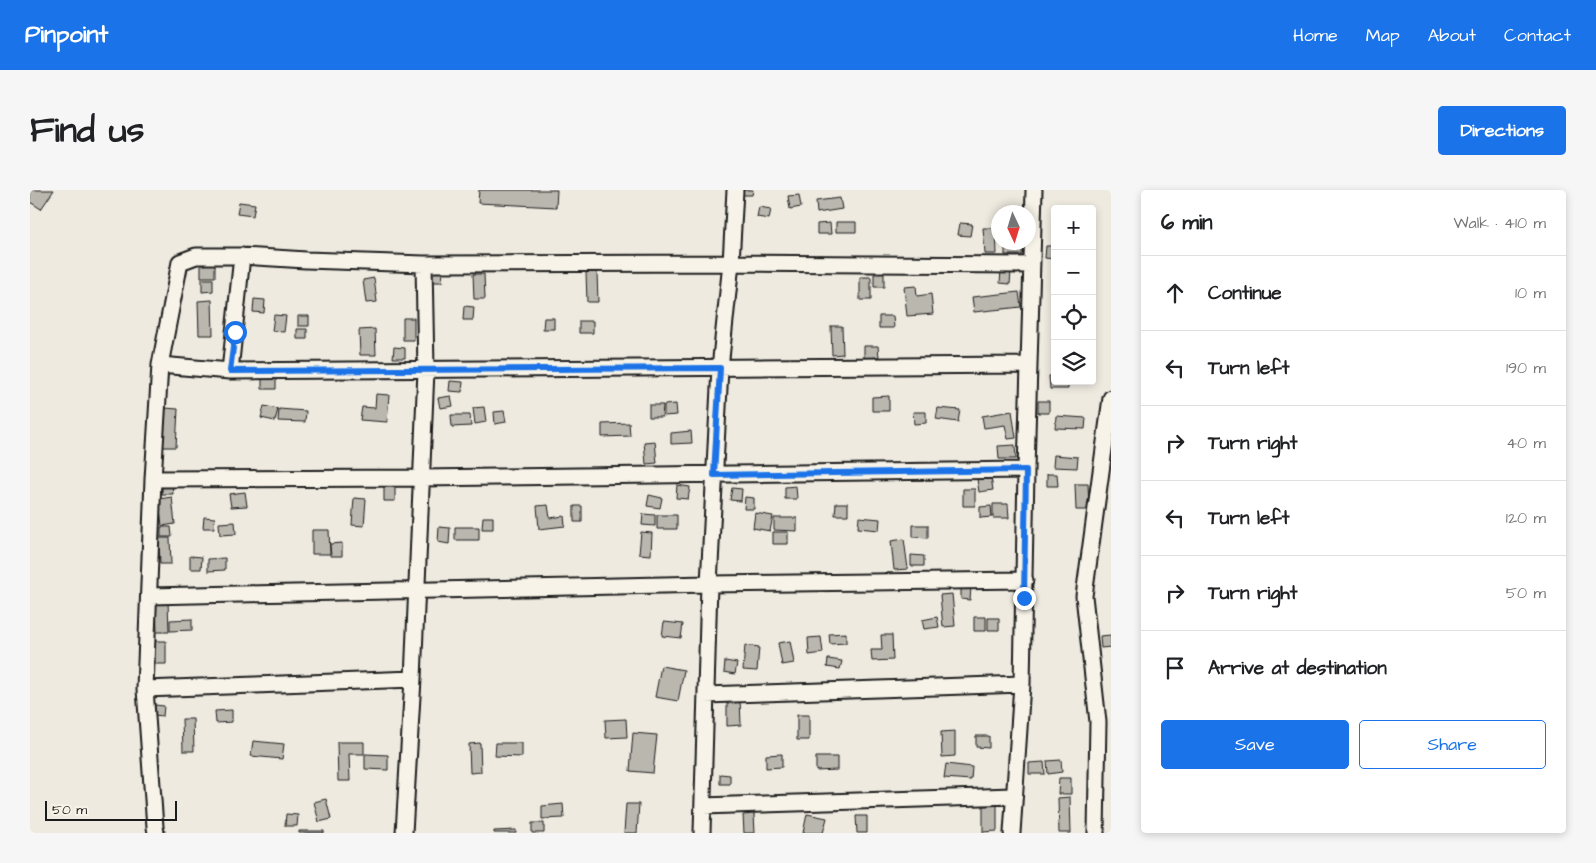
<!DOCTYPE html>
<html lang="en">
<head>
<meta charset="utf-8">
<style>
	:root { --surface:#fff; --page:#f6f6f6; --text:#202124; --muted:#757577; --line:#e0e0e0; --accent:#1a73e8 }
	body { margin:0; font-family:"Architects Daughter",sans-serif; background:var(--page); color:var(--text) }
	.controls { position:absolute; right:15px; top:15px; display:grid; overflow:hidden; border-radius:5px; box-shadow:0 2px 8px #0003 }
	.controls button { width:45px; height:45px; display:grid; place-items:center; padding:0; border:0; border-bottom:1px solid var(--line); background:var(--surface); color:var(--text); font:25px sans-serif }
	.compass { position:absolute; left:961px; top:15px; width:45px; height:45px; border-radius:50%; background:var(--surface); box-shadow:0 2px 8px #0003; rotate:176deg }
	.scale { position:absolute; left:15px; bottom:12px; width:132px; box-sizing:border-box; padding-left:5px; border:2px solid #1c1c1c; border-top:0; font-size:14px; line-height:18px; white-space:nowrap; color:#1c1c1c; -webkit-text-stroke:4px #f7f3e8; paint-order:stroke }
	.stop { position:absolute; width:15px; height:15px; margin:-11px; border:4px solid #1a73e8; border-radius:50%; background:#fff }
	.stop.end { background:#1a73e8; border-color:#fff; box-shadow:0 1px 5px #0008 }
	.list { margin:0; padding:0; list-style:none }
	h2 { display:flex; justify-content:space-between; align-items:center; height:65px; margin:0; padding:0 20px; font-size:21px }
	h2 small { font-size:16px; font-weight:400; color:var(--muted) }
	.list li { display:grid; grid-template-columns:32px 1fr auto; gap:15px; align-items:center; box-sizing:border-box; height:75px; padding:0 20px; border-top:1px solid var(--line) }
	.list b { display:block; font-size:19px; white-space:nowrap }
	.list em { font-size:16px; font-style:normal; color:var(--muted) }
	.actions { display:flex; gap:10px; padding:15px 20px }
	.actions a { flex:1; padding:11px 0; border:1px solid var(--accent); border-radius:5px; text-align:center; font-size:18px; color:var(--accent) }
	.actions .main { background:var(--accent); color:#fff }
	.icon { flex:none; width:28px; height:28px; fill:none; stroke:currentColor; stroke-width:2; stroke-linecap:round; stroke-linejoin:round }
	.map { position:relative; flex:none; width:1081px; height:643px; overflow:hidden; border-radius:5px }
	header { display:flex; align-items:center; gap:30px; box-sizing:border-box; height:70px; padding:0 25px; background:var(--accent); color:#fff }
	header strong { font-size:24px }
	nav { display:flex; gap:28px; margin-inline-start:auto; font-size:18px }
	.intro { display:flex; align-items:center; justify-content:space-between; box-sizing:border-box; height:120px; padding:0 30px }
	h1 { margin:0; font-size:35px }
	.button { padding:12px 22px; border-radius:5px; background:var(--accent); color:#fff; font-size:18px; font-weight:700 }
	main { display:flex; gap:30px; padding:0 30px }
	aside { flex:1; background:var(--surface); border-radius:5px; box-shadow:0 2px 8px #0003 }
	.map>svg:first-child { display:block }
</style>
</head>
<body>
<header>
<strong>Pinpoint</strong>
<nav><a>Home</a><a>Map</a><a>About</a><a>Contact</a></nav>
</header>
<div class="intro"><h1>Find us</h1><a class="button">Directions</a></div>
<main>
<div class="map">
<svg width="1081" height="643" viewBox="0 0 1081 643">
	<rect width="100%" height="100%" fill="#eeeae0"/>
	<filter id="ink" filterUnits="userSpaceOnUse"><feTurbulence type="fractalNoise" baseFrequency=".02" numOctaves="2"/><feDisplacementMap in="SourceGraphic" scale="10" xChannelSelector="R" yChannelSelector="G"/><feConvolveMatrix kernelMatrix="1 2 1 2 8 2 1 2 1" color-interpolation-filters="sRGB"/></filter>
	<g filter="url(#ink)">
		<!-- building -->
		<path fill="#bab7af" stroke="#1c1c1c" d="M0,0H24L11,19L0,12Z
			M449,0H527L526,17L448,13Z
			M713,0H723L722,5H713Z
			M769,5L771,17L760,19L758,6Z
			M810,8L812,19L787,23L786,11Z
			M209,12L225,14L223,26L207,24Z
			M729,17L741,19L739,29L727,27Z
			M806,32H826V42H806Z
			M800,33L801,44H787V34Z
			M930,33L942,34L940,46L928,45Z
			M953,38H966L967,64H955Z
			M992,54V65H975V55Z
			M1016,56H1025V69L1015,68Z
			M171,66H185V87H171Z
			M971,80L981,81L980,94L970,93Z
			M402,81L413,82L412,92H402Z
			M556,82H567L568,112H557Z
			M443,84H454L455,109H444Z
			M844,84H854V97H844Z
			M830,87H841V110H830Z
			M344,88L347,112L336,113L333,90Z
			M172,89H183V101L172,102Z
			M886,96L887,106L901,104L903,124L877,126L874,97Z
			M989,102L991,117L944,122L942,107Z
			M224,109L235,110L234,123L223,122Z
			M182,110L183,145H169L168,111Z
			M434,116L444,117L443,130H433Z
			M244,125L256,126L254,142L242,141Z
			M268,126H279V136H268Z
			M849,126H863L864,138H849Z
			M373,128H384V150H373Z
			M514,128H524V139H513Z
			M549,131H563V143H549Z
			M801,136H812L813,164L802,165Z
			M267,139H277V149H267Z
			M345,139L346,165H330L329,140Z
			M834,156H848L849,167L834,168Z
			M364,157L375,158V168H363Z
			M1025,185V191H1038V199H1020L1019,186Z
			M232,187H246V199H232Z
			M420,191L433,192L432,202L419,201Z
			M346,204L359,205L357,232L330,230L332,217L345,218Z
			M421,206L423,216L410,218L408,208Z
			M859,206V221H842V207Z
			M1008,211H1019V223H1008Z
			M646,214L647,225L634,226V215Z
			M619,215H633L632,227H619Z
			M234,216L248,219L245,231L231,228Z
			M454,217L456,232L445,234L443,218Z
			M135,218L148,219L146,257H132Z
			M908,218L930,220L928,232L906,229Z
			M249,219L276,221L275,232L248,231Z
			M474,221L476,232L465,234L464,222Z
			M982,221L986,248L978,249L975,235L954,238L952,226Z
			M883,222H896V233L884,234Z
			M421,225H440L441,236L422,237Z
			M1026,226L1056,228L1055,239L1025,238Z
			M599,233L600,246L572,247V234Z
			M661,241L662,253L641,254V243Z
			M625,251L627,273L616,274L614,252Z
			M985,255L986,269H969L968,256Z
			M1024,265L1048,267L1047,278L1023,277Z
			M1017,284H1027L1028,296H1017Z
			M961,287L963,300L949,302L947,289Z
			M132,294H142L143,304H132Z
			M1045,294H1058L1059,320H1046Z
			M365,295V311H354V296Z
			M647,295L660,297L658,309L646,308Z
			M766,296L767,309H755V297Z
			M702,298L712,299L711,311L700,310Z
			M933,299H945V316H933Z
			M215,302L217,316L201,317L199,304Z
			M619,305L632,308L630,318L617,316Z
			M142,307L145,334L132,336L129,309Z
			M715,307L724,308V319H714Z
			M324,308L336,309L334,336L322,335Z
			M806,313H818V325H805Z
			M963,314H978L979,328H963Z
			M518,315L520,328L534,326L535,336L509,339L507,316Z
			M544,316H552V332H544Z
			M961,316L962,327L950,328V317Z
			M725,323L743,326L740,341L723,338Z
			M613,324L625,325V336L612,335Z
			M627,325H647V339H627Z
			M174,327L185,328L184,338H173Z
			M453,327H463V339H452Z
			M829,327L850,329L849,340L828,338Z
			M744,328H767V341L744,340Z
			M205,332L206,344L190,345L189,333Z
			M883,335H898V348L883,347Z
			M131,337H141L142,347H131Z
			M409,337L420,338L419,354L408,352Z
			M425,337H449V350H425Z
			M282,340H299L300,364H282Z
			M611,342L622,343L621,365L609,364Z
			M743,342H758V354H743Z
			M129,348H140L141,374H130Z
			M874,349L878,379L864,380L861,351Z
			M312,353V366H301L300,354Z
			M881,365L894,366V376H881Z
			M160,366L172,367L171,379H160Z
			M195,368V380L178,381V369Z
			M931,396L941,397L940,410L931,409Z
			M922,404L925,436L913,437L910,405Z
			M126,411H138L139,442H127Z
			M907,427L909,437L894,439L892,430Z
			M944,427H956V441H944Z
			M958,428H969V440H958Z
			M162,429V440L140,441V430Z
			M634,432L653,434L651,448L632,446Z
			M816,443V453L800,454L799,444Z
			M851,445H862L863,470L842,471L841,460H852Z
			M1081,445V457L1071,458L1070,446Z
			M791,447L793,463L779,465L778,448Z
			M124,451H136V474H125Z
			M760,451L764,473L752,475L748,453Z
			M715,455L729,457L727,481L713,480Z
			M798,469L812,471L810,479L797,477Z
			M695,471L707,473L705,484L694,482Z
			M631,476L654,480L648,511L625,507Z
			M697,508H710L711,535L697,536Z
			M125,515L134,516L133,526L124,525Z
			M202,520V532L186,533L185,521Z
			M767,525H779V550H767Z
			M152,529H163L164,561H153Z
			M596,529L597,547L576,548L575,530Z
			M925,541V566L912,567L911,542Z
			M603,543L627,545L623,583L600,581Z
			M946,546H959V558L946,557Z
			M223,551L254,554L252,569L221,566Z
			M307,552H334V564H319L320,591H308Z
			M450,553L451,582L440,583L439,554Z
			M466,553H492V567L465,566Z
			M335,564L358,565V580L335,579Z
			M752,564V577L736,578V565Z
			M786,567H807V580L786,581Z
			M1031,570L1032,582L1018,584L1017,571Z
			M1014,572L1015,584H999V573Z
			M916,574L942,577L941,590L914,588Z
			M690,584L700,585V594H690Z
			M1029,588H1041V604H1028Z
			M1040,607L1041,643H1029L1028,608Z
			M296,609L301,629L289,632L284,612Z
			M533,614L534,628L512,629V616Z
			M596,614H609L607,643H594Z
			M967,615V641L953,642V616Z
			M256,624L268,625L267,636H255Z
			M724,624L725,643H714L713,625Z
			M777,624L797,628L793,643H773Z
			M826,626H837V643H827Z
			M502,633H514V643H502Z
			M486,640V643H464V641Z
			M269,641H294V643H269Z"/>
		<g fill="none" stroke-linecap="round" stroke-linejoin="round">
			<!-- street casing -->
			<g stroke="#1c1c1c" stroke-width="19">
				<path id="street" d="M130,175L200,181L999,175
					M200,181L212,66
					M123,289L391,288L996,280
					M119,406L679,394L995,390
					M115,499L383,489
					M676,505L992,494
					M673,616L983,606
					M126,643L125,637L115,499L123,289L130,175L150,72L166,66H212L276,70L394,74L701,73L1002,75
					M374,643L383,489L396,180L394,74
					M672,643L679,394L690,178L701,73L705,0
					M982,643L992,494L996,280L1004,0
					M1066,643L1068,532L1054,406L1081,208"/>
			</g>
			<!-- street -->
			<use href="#street" stroke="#f7f3e8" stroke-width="15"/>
		</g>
	</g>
	<g fill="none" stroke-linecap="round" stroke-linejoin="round" filter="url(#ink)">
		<!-- route -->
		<path stroke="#1a73e8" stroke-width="6" d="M205,142L200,181L690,178L684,285L996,280L994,408"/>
	</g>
</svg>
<div class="controls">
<button>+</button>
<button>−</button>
<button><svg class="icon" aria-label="locate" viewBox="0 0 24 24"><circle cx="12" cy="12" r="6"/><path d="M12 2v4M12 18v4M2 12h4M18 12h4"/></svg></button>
<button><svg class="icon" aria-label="layers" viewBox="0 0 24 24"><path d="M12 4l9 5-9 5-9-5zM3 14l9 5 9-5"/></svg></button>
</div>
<svg class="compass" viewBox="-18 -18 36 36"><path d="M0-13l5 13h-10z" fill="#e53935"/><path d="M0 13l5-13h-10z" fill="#757577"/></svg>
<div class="scale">50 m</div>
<div class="stop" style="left:205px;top:142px"></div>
<div class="stop end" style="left:994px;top:408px"></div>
</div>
<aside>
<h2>6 min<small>Walk · 410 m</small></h2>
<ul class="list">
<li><svg class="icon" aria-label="ahead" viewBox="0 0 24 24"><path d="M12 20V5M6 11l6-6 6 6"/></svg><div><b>Continue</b></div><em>10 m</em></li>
<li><svg class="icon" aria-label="left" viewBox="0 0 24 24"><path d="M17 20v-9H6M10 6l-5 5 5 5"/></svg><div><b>Turn left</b></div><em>190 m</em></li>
<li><svg class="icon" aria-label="right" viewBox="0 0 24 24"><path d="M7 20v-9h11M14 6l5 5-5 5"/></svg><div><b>Turn right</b></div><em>40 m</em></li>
<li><svg class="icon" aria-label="left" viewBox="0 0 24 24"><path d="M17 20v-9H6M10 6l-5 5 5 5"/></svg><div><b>Turn left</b></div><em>120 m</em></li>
<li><svg class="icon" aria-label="right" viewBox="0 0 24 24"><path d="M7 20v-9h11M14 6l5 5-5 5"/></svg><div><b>Turn right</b></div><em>50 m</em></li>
<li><svg class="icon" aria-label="arrive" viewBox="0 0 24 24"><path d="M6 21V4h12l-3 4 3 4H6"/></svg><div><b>Arrive at destination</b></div></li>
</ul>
<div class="actions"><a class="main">Save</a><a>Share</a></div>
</aside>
</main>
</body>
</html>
